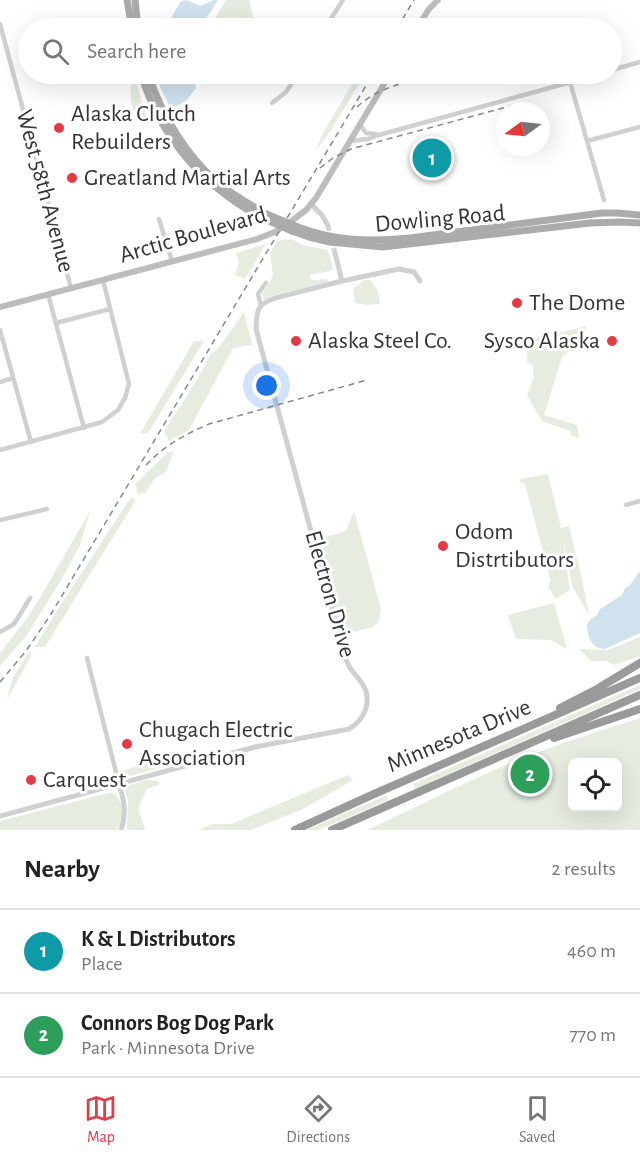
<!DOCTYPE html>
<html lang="en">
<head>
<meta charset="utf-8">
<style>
	:root { --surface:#fff; --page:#f6f6f6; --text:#222; --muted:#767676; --line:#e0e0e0; --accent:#e63946 }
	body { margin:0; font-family:"Alegreya Sans",sans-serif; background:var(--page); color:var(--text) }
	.controls { position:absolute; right:18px; bottom:18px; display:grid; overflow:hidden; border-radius:9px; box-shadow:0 6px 24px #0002 }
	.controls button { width:54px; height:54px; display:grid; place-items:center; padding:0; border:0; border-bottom:2px solid var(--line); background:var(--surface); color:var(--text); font:30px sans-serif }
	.compass { position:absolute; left:496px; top:102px; width:54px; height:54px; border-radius:50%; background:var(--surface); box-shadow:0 6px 24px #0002; rotate:255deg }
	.you { position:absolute; left:267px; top:386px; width:21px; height:21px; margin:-15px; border:4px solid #fff; border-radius:50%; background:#1a73e8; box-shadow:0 0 0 9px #1a73e833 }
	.badge { display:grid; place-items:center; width:39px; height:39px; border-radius:50%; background:var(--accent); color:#fff; font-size:20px; font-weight:700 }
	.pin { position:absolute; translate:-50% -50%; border:3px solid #fff; box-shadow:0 2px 6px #0006 }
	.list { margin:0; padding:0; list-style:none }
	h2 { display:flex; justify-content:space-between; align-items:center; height:78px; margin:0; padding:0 24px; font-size:26px }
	h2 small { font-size:20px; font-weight:400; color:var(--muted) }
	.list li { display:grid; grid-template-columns:39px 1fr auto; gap:18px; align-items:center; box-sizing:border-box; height:84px; padding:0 24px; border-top:2px solid var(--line) }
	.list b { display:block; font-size:22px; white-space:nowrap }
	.list p { margin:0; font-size:20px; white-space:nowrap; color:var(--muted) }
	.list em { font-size:20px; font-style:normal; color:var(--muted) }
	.icon { flex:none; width:33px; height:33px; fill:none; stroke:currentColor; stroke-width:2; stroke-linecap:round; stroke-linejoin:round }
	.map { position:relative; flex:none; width:640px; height:830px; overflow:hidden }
	.search { position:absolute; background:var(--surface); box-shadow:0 6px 24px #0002; left:18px; right:18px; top:18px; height:66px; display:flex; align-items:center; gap:15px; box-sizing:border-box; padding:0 21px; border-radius:33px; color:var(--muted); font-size:22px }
	.sheet { height:246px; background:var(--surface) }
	nav { display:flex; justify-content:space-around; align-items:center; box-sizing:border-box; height:84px; border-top:2px solid var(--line); background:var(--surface); font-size:16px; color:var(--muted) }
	nav a { display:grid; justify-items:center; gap:3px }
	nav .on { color:var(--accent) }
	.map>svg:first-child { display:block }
</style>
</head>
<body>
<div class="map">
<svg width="640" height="830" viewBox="0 0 640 830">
	<rect width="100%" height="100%" fill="#fff"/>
	<!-- green -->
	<path fill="#e6ecdf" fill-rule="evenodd" d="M226,0H249L256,28H209Z
		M358,74H365L330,132L316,150L323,133Z
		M134,75L147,119H140C128,105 129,93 134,75Z
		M292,239L303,245L328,250L333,268L330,271L310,275L311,280L327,279L328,282L274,295L264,300L262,294L270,282L273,275L270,253L277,241Z
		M266,244L245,279L235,275L239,262L236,253Z
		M364,280H370L378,291L380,304L366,305L355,303L353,289Z
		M244,312L252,345L233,348L189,430L169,441L164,432L201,373L211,353L217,350Z
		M586,326L584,338L562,357L544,415L577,425L579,438L571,436L570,431L542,421L527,395L534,377L532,364L527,363L528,341Z
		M194,341H204L148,433L140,434Z
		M174,451L166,472L154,479L146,493L137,494L136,483L167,453Z
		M548,474L561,528L569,526L582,579L589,615L572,586L562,534L570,590L555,599L549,588V583L551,582L525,484L520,482V479Z
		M131,497L136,500L45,647H35L56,612Z
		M90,511L80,545L63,577L27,635L0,666V653L27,618L41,596Z
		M354,511L381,609L379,622L372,627L345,634L339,629L316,540L346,531Z
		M554,603L567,649L550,640L516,639L508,615Z
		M640,637V656L614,665L606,661H591L579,649L608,650Z
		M30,651L31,656L7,700L13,677Z
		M640,685V689L415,789L413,784Z
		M640,718V830H367C417,807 466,781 518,760C558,744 599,731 640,718ZM572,762H618V808H572Z
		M145,753L147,760L146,761L147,765L153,763L155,769L123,778L121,770C127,771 138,766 143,763L141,754Z
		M348,775L353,780L303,809L251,830H198L213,824H231Z
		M147,780L158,781L159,785L147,789L138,808L145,830H127L128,801L125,790L127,786Z
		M108,793H114C125,806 124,815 117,830H0V821Z
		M387,795L388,800L319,830H306Z"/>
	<!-- water -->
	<path fill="#cfe2ee" d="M187,0L200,6L214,0H218L200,28H161L168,23L181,1Z
		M157,74H193L196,88L186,101L171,109L160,87Z
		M640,571V633L605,649C591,649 587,635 587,624L591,619L597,615L600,609L622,595L625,588L630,585Z"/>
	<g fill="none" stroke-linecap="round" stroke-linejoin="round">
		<!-- tertiary-tunnel -->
		<path stroke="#d6d6d6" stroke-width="5" stroke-dasharray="5 2.5" stroke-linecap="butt" d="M328,226L335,253"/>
		<!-- minor -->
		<path stroke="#d0d0d0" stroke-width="4.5" d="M0,24L71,288
			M325,28L343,0
			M612,70L640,62
			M570,82L604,200
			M272,103L286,92L298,74
			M360,125L366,133L376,134
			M350,141L368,139L379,135L600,74
			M587,141L640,127
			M159,219L172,261
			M48,294L84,428
			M261,306L258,294L266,283
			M56,323L110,309
			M0,330L31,442
			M0,382L13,378
			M0,450L102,422L118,410L125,398L129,384L103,280
			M626,505L640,501
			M0,520L47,509
			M0,632L14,624L30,598
			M87,658L119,784"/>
		<!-- tertiary -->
		<path stroke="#d0d0d0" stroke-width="5" d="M311,204L322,215L328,226
			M335,253L342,281
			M119,784C124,800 127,813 121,830
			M0,816L255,747L349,729C364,720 373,702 363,685C359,678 353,673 349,666C344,657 342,644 339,634L256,329C257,310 256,305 275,298L342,281L399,269L414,272L420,281"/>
		<!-- secondary -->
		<path stroke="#bdbdbd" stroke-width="6" d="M417,28L429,9L438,0
			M0,307L257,239L275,232L285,226L306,210L316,198L390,74"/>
		<!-- primary -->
		<path stroke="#ababab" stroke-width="7" d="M127,0L132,28
			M135,0L138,28
			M141,74C160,137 202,185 260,217
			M148,74C162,114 184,153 217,182C231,194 248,203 264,213
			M298,227C334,241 371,242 410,238L602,213H617L640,215
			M292,231L309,237L330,242L383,247L590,223L620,222L640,223"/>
		<!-- motorway -->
		<path stroke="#9a9a9a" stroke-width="8" d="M560,708L597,689L640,663
			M554,738L640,709
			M295,830L374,794L640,678
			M332,830L640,695"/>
		<!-- rail -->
		<path stroke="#888" stroke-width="1.5" stroke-dasharray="6 4.5" stroke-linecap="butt" d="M397,28L414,0
			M357,107C379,86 411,81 439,74
			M320,168L333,158L351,149L514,105
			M146,465C165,445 184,435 209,424L367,380
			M0,682L26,651L51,614L373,74"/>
		<!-- primary-bridge -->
		<path stroke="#ababab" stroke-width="7" d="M264,213L298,227
			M260,217L292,231"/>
	</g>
	<!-- markers -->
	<g fill="#e63946" stroke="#fff" stroke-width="2">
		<circle cx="59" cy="128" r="6"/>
		<circle cx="72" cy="178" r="6"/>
		<circle cx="517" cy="303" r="6"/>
		<circle cx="296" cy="341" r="6"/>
		<circle cx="612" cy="341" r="6"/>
		<circle cx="443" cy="546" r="6"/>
		<circle cx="127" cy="744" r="6"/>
		<circle cx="31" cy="780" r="6"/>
	</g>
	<g text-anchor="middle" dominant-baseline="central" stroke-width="6" stroke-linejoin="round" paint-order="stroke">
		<!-- poi labels -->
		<g font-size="24" fill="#333" stroke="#fff" text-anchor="start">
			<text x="71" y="114">Alaska Clutch<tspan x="71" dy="28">Rebuilders</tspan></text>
			<text x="84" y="178">Greatland Martial Arts</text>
			<text x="529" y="303">The Dome</text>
			<text x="308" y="341">Alaska Steel Co.</text>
			<text x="600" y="341" text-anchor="end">Sysco Alaska</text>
			<text x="455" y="532">Odom<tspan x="455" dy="28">Distrtibutors</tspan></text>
			<text x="139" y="730">Chugach Electric<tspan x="139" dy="28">Association</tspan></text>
			<text x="43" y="780">Carquest</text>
		</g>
		<!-- street labels -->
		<g font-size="24" fill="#333" stroke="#fff">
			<text transform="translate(45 191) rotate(75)">West 58th Avenue</text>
			<text transform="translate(440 219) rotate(-5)">Dowling Road</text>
			<text transform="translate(193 235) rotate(-16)">Arctic Boulevard</text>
			<text transform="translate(330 594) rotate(74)">Electron Drive</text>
			<text transform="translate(459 736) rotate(-23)">Minnesota Drive</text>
		</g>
	</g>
</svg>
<div class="controls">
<button><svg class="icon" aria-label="locate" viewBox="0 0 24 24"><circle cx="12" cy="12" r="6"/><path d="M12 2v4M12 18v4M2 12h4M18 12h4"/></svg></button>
</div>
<svg class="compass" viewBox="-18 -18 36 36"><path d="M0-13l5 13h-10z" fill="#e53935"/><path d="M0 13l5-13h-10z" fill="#767676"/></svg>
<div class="you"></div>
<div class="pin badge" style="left:432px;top:158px;background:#0f9aa8">1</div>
<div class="pin badge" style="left:530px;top:774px;background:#2e9e5b">2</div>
<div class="search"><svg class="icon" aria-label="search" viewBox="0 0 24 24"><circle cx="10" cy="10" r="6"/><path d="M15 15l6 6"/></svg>Search here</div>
</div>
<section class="sheet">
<h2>Nearby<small>2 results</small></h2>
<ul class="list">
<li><span class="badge" style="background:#0f9aa8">1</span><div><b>K &amp; L Distributors</b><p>Place</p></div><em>460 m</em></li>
<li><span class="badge" style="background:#2e9e5b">2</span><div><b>Connors Bog Dog Park</b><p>Park · Minnesota Drive</p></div><em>770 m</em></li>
</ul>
</section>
<nav>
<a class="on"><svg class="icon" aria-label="map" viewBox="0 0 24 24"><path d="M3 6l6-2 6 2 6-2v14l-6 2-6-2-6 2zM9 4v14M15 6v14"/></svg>Map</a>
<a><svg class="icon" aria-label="directions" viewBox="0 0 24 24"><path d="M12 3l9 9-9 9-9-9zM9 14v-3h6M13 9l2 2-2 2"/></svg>Directions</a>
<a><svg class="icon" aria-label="saved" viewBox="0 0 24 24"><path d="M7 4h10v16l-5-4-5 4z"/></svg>Saved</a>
</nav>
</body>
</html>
